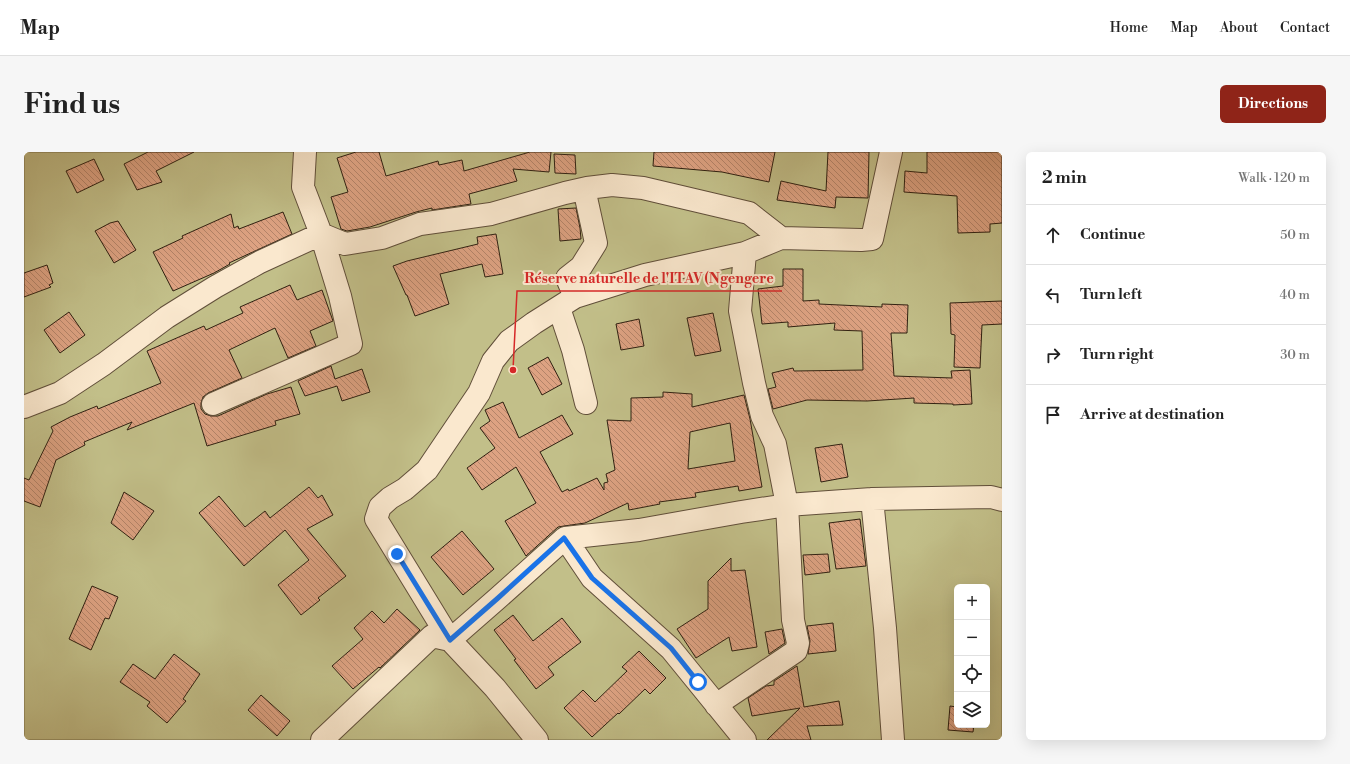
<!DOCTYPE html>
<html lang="en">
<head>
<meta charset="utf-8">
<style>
	:root { --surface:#fff; --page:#f6f6f6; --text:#222; --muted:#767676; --line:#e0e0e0; --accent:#8f2418 }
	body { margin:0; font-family:"Libre Bodoni",serif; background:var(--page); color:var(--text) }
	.controls { position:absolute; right:12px; bottom:12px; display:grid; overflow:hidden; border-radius:6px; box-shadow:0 4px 16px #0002 }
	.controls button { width:36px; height:36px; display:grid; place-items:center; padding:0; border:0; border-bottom:1px solid var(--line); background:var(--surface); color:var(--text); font:20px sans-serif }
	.stop { position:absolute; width:12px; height:12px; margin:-9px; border:3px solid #1a73e8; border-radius:50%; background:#fff }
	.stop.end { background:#1a73e8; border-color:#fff; box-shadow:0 1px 4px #0008 }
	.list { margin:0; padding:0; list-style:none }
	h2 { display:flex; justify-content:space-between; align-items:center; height:52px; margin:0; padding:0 16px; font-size:17px }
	h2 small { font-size:13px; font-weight:400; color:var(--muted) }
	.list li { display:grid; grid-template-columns:26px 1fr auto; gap:12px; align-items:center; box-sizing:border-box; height:60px; padding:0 16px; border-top:1px solid var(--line) }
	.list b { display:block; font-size:15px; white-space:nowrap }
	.list em { font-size:13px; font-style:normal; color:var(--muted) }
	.icon { flex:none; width:22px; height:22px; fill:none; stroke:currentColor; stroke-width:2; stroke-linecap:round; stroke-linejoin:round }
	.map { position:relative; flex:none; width:978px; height:588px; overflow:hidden; border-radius:6px }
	header { display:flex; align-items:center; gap:24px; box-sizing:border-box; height:56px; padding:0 20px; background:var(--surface); border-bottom:1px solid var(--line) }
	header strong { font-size:19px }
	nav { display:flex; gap:22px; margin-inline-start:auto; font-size:14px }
	.intro { display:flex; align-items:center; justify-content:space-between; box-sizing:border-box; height:96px; padding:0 24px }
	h1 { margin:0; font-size:28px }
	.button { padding:10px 18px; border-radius:6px; background:var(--accent); color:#fff; font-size:14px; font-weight:700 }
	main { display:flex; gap:24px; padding:0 24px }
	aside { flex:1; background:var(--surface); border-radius:6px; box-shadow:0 4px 16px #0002 }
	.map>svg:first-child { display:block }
</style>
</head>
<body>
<header>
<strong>Map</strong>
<nav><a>Home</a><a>Map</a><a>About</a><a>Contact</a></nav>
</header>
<div class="intro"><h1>Find us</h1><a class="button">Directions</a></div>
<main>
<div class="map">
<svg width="978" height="588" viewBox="0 0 978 588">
	<defs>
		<pattern id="building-back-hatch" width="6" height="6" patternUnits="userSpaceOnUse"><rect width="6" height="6" fill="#dda282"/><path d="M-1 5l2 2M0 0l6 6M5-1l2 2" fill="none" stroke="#b48469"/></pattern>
	</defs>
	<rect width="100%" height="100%" fill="#f7dcb3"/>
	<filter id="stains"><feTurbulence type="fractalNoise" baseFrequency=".005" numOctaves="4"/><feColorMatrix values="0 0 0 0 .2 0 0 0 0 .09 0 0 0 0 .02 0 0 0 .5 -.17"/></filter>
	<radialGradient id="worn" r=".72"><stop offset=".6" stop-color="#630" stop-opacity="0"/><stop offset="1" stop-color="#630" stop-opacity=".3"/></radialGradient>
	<!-- park -->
	<path fill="#c2bf89" stroke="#78704d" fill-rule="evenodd" d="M0,0H978V588H0ZM933,435H963V573H933Z"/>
	<!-- building -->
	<path fill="url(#building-back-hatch)" stroke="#2f2011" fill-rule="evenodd" d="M124,0H170L132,19L138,30L113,38L100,12Z
		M332,0H355L362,24L414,9L415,13L438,8L440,19L506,0H527L525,20L489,17L493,29L445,42L447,52L408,58V56L392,60L346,75L323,79L317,77L307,45L324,40L313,6Z
		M630,0H751L745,30L698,20L629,14Z
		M804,0H845L844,46L812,45L811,56L753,48L757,29L802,39Z
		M903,0H978V71L966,72V80L934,81L933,44L880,40L881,19L903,21Z
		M530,2L551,3L552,22L531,21Z
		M70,7L80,28L53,41L42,19Z
		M552,56L556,76L557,87L536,89L534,57Z
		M259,60L268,82L205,111L206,112L190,121L149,139L129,100L159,86L158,84L207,62L210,76L214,74L215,77Z
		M94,69L112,98L90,111L71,79L86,71Z
		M472,82L479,122L461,125L458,112L416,122L425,152L391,164L383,143H382L369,114L383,109L454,92L453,85Z
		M23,113L29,131L25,133L27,135L0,145V121Z
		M759,117H779V149L795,148V152L858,155V152L884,153L883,181H867L870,224L928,226L927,219L946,218L948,252L929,253V252L890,251V246L843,249L783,248L749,257L744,237L752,235L748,221L769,216L770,219L839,218L838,179L810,178L811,171L764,175V170L738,172L734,137L759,134Z
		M266,133L273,148L298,138L309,169L286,179L292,194L264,206L251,176L205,198L218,226L184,241L179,245L177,251V257L181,262L187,264H194L243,242L267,235L276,262L251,269L252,273L183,294L170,251L103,278L108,270L60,290L61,293L32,308L16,355L0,349V326L5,328L29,279L27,275L46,265L73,254L74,257L137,231L123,199L180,174L182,178L219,161L216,155Z
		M978,149V172L958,173L956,216L930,215L931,183L927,182L926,151Z
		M45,160L61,183L36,201L20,178Z
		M689,161L697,199L671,204L663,166Z
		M615,167L620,194L597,198L592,172Z
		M524,205L538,232L518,243L504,216Z
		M307,214L311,227L338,217L346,240L318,249L313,234L281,244L274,229Z
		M639,240L668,242V255L720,243L726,267L738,335L715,339L714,334L671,341L672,345L635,350L636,352L605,358L604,351L561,371L540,374L534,375L502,404L481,369L512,351L492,315L458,338L443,316L471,296L456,276L466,269L461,258L479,250L495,286L538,263L549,282L516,300L538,340L544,337L545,339L573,326L580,338V331L584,330L582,322L591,318L583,268L607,269V246L639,245ZM706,271L711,309L664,317L666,280Z
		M818,292L824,325L797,330L791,296Z
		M285,335L294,346L298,343L309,363L283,377L322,424L294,446L296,448L277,463L254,433L285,408L261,378L220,414L175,361L195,344L221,375L241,359L246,366Z
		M100,340L130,359L109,388L87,371Z
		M836,367L842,414L812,417L805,371Z
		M438,379L470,417L439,443L407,405Z
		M804,402L806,420L781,423L779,403Z
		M707,406V419L721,418L733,495L708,499L705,485L672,506L653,477L684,457V429Z
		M68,434L94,445L85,467L81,466L67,498L45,487Z
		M373,457L396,478L356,516L355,515L329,537L308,514L339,487L330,476L348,459L360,471Z
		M489,463L509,489L538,466L557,490L524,515L530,523L512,537L490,508L492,507L470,478Z
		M809,471L812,499L784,502L786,489L783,474Z
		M758,477L761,491L745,502L741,480Z
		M615,499L642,526L626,542L621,537L595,562L594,561L568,585L540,556L559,538L571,550L603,519L598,515Z
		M150,502L176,522L159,547L162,549L143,571L123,554L126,550L96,530L109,512L131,527Z
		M773,514L780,555L815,549L819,573L783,574L787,588H743L776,556L728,564L724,546L742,534L750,533V529Z
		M237,543L266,569L253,584L224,558Z
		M926,554L933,555V573H950L949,580L924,578Z"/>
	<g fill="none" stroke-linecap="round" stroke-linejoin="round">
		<!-- street casing -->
		<g stroke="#614f3a" stroke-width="24">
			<path id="street" d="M281,0L279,35L297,82L321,92L358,86L396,72L467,62L541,41L563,36L588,33L619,36L725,61L757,86
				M551,145L543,126L557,115L572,91L561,41L563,36
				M535,156L549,198L562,251
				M0,255L36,241L80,212L143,165L191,135L236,110L297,82L316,144L327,192L189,252
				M848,347L861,476L869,588
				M541,386L568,426L647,497L721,588
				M692,553L772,499L774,491L769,468L763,353L751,292L738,264L730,231L716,159L721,101
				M298,588L408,484L426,488L474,446L541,386L615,378L717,360L763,353L848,347L967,345L978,348
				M513,588L471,536L426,488L352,367L356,355L366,346L381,337L403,318L455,241L469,209L485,189L510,171L551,145L621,123L721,101L757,86L837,88L848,87L867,0"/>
		</g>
		<!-- street -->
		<use href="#street" stroke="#fae8ce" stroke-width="22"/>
	</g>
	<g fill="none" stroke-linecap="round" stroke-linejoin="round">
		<!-- route -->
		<path stroke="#1a73e8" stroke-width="5" d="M373,402L426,488L474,446L540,386L568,426L647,496L674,530"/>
	</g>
	<!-- callouts -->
	<path fill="none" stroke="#d62828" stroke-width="1.5" d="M489 218L493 139H758"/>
	<circle fill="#d62828" stroke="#fae8ce" stroke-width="1.5" cx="489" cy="218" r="4"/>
	<g font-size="14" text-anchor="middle" font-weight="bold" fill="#d62828" stroke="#fae8ce" stroke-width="4" stroke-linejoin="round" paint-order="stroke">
		<text x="625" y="131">Réserve naturelle de l'ITAV (Ngengere</text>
	</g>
	<rect width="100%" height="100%" filter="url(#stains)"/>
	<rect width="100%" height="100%" fill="url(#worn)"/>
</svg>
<div class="controls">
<button>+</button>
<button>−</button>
<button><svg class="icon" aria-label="locate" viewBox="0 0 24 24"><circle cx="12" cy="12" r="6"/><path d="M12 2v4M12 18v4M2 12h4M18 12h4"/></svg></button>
<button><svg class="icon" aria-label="layers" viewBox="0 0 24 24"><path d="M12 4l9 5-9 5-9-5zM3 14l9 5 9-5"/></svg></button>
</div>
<div class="stop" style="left:674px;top:530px"></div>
<div class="stop end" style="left:373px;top:402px"></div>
</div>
<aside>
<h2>2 min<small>Walk · 120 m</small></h2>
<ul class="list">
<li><svg class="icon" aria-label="ahead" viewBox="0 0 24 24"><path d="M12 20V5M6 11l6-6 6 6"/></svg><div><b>Continue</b></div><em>50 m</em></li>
<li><svg class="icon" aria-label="left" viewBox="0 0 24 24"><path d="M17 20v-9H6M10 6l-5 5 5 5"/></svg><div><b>Turn left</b></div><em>40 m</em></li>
<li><svg class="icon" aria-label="right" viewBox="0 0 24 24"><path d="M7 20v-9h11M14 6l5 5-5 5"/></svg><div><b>Turn right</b></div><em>30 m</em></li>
<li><svg class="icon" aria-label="arrive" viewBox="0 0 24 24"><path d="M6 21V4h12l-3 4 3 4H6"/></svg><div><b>Arrive at destination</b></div></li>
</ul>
</aside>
</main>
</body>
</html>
